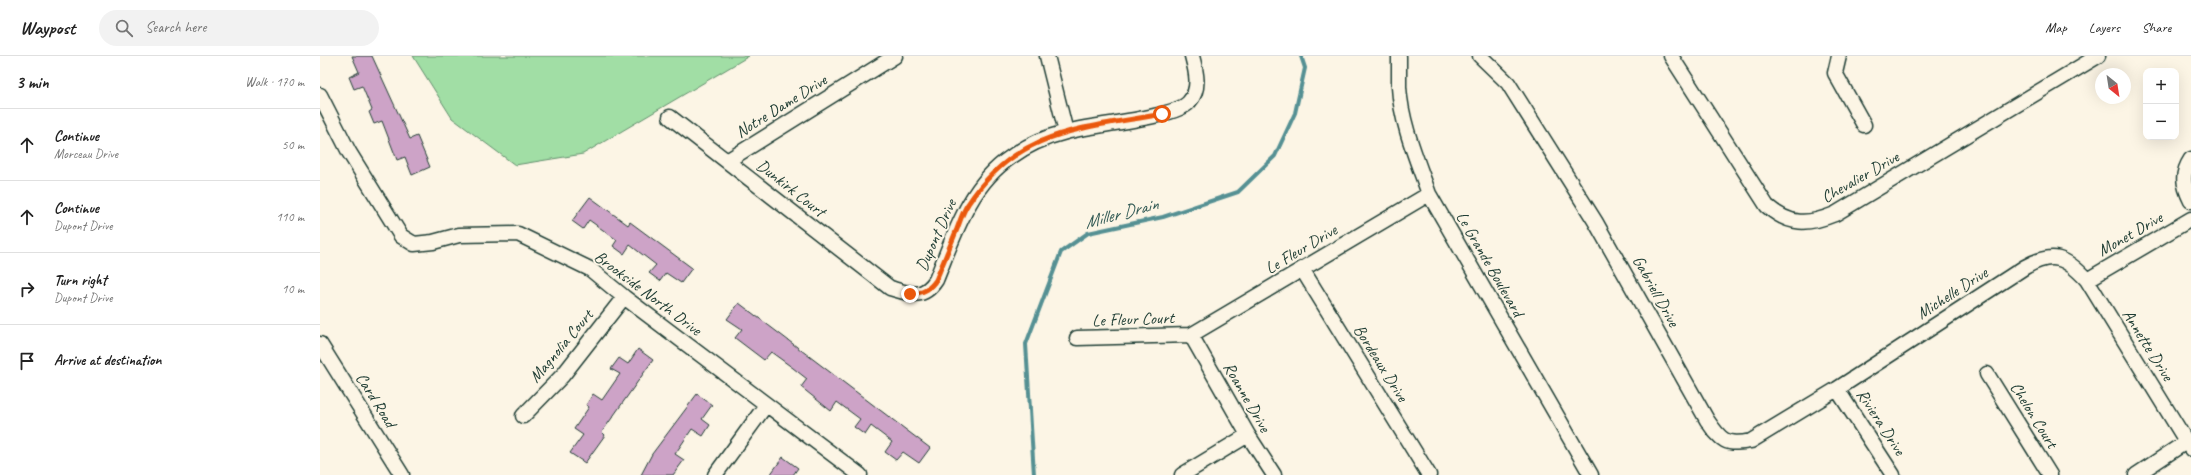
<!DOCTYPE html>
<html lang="en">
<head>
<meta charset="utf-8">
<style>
	:root { --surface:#fff; --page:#f2f2f2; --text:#222; --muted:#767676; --line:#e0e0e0 }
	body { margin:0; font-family:Caveat,sans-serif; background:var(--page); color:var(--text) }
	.controls { position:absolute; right:12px; top:12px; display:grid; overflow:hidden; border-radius:8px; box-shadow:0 4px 16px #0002 }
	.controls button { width:36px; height:36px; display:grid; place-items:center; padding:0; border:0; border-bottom:1px solid var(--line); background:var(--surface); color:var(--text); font:20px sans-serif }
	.compass { position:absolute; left:1775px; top:12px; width:36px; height:36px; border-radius:50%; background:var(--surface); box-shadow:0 4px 16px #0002; rotate:150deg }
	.stop { position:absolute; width:12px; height:12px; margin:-9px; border:3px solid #ea580c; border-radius:50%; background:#fff }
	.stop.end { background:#ea580c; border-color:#fff; box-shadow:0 1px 4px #0008 }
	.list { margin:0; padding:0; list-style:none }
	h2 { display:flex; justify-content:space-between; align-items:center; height:52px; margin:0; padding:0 16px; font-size:17px }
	h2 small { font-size:13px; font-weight:400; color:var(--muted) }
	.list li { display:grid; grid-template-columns:26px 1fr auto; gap:12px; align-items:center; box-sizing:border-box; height:72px; padding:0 16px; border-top:1px solid var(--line) }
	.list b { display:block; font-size:15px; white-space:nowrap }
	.list p { margin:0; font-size:13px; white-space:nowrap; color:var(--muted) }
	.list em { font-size:13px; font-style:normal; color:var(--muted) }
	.icon { flex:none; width:22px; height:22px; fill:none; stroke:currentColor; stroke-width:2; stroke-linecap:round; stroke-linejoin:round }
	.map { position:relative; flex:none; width:1871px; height:419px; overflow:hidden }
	header { display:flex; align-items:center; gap:24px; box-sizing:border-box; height:56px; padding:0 20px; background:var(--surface); border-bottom:1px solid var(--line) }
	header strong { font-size:19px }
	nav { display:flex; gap:22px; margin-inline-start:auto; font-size:14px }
	.search { width:280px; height:36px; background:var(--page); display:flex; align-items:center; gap:10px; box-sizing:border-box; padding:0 14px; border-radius:22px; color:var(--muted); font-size:15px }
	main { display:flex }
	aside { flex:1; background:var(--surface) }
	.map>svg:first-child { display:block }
</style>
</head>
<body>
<header>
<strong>Waypost</strong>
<div class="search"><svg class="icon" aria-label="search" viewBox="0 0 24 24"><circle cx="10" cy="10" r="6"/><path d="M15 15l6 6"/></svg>Search here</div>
<nav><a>Map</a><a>Layers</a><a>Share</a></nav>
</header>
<main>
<aside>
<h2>3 min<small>Walk · 170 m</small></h2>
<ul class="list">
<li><svg class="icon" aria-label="ahead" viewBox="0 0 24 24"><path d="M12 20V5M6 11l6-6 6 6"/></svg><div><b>Continue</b><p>Morceau Drive</p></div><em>50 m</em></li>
<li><svg class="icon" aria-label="ahead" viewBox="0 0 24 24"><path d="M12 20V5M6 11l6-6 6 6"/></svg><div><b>Continue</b><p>Dupont Drive</p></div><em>110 m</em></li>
<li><svg class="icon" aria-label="right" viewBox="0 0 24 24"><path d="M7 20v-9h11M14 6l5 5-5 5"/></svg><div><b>Turn right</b><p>Dupont Drive</p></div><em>10 m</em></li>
<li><svg class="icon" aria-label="arrive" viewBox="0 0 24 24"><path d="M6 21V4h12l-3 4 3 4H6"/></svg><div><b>Arrive at destination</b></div></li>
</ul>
</aside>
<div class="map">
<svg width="1871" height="419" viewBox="0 0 1871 419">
	<rect width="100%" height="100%" fill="#fcf5e5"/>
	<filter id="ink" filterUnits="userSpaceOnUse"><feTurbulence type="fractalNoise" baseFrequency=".025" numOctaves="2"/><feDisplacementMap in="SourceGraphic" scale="8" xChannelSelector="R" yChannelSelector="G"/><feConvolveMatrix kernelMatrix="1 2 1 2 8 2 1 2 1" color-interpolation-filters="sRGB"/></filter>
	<g filter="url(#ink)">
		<!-- green -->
		<path fill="#a1dea5" stroke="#608e6c" d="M93,0H429L263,98L195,109L132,62Z"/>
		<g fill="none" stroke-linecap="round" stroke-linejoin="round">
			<!-- stream -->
			<path stroke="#549093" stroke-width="4" d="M714,419L706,288L741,196L768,177L843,161L918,136L955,100L975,57L985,12L981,0"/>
		</g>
		<!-- building -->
		<path fill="#cda3c7" stroke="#1f3d34" d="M32,0H52L90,83L97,80L110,111L92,119L85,101L77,104L62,65L54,68L49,56L52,54L42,30L34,33L29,21L39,16Z
			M270,141L308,169L310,166L372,212L361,227L346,217L340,225L329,217L336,209L310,189L304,198L293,190L297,184L269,164L263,173L252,165Z
			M419,247L610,392L599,407L583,396L576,404L565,396L572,386L551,370L545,379L534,371L540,363L517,346L511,355L481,331L487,323L473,312L451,296L444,304L415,282L422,273L407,263Z
			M318,293L333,304L282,376L285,379L265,407L250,397L263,379L254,373L269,351L266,349L273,338L282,344L300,318L291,313L299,302L308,308Z
			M377,338L392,349L382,363L390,369L383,380L372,373L355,398L364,404L353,419H321L332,398Z
			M463,401L478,412L473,419H450Z"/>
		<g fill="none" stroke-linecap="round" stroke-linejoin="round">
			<!-- minor casing -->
			<g stroke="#1f3d34" stroke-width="17">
				<path id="minor" d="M727,0L746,76
					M1079,0C1079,10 1079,21 1079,31C1081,67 1097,104 1109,138L1271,419
					M1160,0L1188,27L1275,165L1387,364C1401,385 1406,390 1431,385L1517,333L1705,211C1733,195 1746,201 1767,224L1871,393
					M1351,0L1447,150C1470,170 1488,169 1515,158L1778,0
					M1519,0L1515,17L1544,69
					M0,39L29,96L81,180L94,188L113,186L139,179L198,178L270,213L304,241L540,419
					M350,61L570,232C590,238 603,244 616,224C634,180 649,129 691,101C707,89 726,81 746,76C770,69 856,62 869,46C881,33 876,15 872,0
					M1871,103C1861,118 1863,129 1871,145
					M407,105L575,0
					M982,213L1109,419
					M1767,224L1871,163
					M871,279L928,379L954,419
					M757,282L871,279L1109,138
					M0,288L82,419
					M1667,318L1730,419
					M1517,333L1573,419
					M203,360L243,319L304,241
					M395,419L446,349
					M862,419L928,379
					M1816,419L1866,386"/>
			</g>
			<!-- minor -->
			<use href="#minor" stroke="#fcf5e5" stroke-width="14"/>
		</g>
	</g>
	<g fill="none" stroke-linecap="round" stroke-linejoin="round" filter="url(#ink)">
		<!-- route -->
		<path stroke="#ea580c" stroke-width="5" d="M590,238C603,237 609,234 616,224C623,207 630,190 637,173C640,165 643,155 648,148C697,73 762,73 842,58"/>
	</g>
	<g text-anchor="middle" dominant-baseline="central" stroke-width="4" stroke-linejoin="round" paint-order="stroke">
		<!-- street labels -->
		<g font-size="17" fill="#1f3d34" stroke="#fcf5e5">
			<text transform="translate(461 50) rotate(-32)">Notre Dame Drive</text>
			<text transform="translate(1540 121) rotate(-30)">Chevalier Drive</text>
			<text transform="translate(471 132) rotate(38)">Dunkirk Court</text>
			<text transform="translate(1810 178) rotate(-30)">Monet Drive</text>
			<text transform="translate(616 179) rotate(-66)">Dupont Drive</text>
			<text transform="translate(981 193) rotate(-31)">Le Fleur Drive</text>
			<text transform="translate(1170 208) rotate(60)">Le Grande Boulevard</text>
			<text transform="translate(1336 235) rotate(61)">Gabriell Drive</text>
			<text transform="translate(328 237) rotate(37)">Brookside North Drive</text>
			<text transform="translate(1632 237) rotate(-33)">Michelle Drive</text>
			<text transform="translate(813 263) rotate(-2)">Le Fleur Court</text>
			<text transform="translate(1828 289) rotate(58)">Annette Drive</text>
			<text transform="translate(241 290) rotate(-50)">Magnolia Court</text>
			<text transform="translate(1061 307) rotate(58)">Bordeaux Drive</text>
			<text transform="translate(927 341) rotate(60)">Roanne Drive</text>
			<text transform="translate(56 344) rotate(58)">Card Road</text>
			<text transform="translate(1714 359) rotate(58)">Chelon Court</text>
			<text transform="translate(1561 366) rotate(57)">Riviera Drive</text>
		</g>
		<!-- water labels -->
		<g font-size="18" font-style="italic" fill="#315954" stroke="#fcf5e5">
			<text transform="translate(801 157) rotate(-15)">Miller Drain</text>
		</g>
	</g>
</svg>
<div class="controls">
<button>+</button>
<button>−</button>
</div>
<svg class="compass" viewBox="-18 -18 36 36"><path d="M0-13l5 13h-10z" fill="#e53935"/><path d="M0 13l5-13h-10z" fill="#767676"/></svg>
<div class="stop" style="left:842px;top:58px"></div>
<div class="stop end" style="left:590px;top:238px"></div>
</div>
</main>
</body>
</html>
